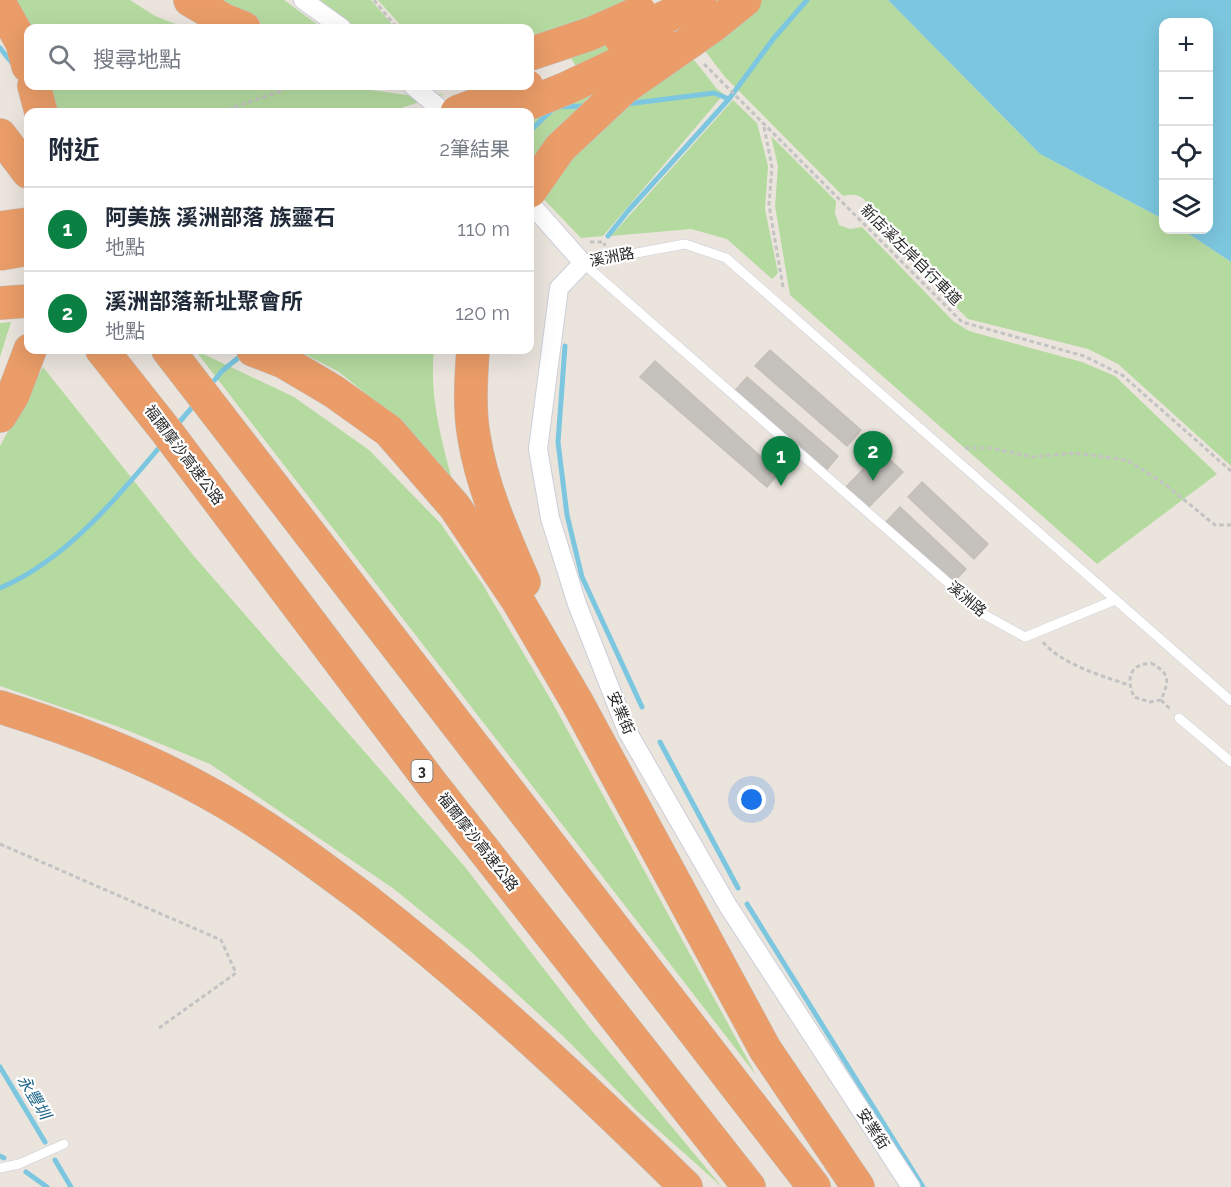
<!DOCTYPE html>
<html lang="zh-TW">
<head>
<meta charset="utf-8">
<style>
	:root { --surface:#fff; --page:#f2f2f3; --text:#1f2937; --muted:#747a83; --line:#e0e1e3; --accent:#0b8043 }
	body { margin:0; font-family:Raleway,"Noto Sans TC",sans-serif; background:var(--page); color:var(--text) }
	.controls { position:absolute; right:18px; top:18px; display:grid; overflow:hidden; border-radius:12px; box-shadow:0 6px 24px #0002 }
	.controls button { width:54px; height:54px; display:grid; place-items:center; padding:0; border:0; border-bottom:2px solid var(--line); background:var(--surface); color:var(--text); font:30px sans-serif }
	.you { position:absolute; left:752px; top:800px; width:21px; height:21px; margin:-15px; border:4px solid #fff; border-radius:50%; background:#1a73e8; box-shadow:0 0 0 9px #1a73e833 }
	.badge { display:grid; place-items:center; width:39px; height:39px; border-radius:50%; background:var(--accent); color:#fff; font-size:20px; font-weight:700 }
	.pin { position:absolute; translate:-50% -50px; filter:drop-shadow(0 2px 3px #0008) }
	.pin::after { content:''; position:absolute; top:32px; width:21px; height:18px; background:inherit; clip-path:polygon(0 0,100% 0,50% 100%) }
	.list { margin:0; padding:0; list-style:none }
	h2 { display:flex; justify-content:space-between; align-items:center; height:78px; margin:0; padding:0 24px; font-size:26px }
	h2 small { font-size:20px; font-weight:400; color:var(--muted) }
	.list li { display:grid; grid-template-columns:39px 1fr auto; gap:18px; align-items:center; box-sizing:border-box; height:84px; padding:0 24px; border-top:2px solid var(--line) }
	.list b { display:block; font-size:22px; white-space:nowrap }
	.list p { margin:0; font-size:20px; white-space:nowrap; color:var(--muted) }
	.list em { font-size:20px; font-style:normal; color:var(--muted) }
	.icon { flex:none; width:33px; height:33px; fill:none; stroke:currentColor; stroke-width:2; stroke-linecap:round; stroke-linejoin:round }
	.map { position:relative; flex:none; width:1231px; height:1187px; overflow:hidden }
	.search { position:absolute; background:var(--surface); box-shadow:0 6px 24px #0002; left:24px; top:24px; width:510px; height:66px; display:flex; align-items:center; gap:15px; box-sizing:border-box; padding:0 21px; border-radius:12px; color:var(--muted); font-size:22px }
	.panel { position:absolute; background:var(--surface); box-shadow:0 6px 24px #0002; left:24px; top:108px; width:510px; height:246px; border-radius:12px }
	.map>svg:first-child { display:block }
</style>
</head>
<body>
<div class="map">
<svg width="1231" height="1187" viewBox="0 0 1231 1187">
	<rect width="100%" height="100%" fill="#eae4dd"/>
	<!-- green -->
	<path fill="#b5daa0" d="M16,0H130L155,16L186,28H31Z
		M206,0H284L318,25L315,28H271Z
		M308,0H371L395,28H344Z
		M378,0H647L717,89L724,94L603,236L581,238L530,185V112L587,85L557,35L530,42V28H403Z
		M666,0H888L1040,154L1163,219L1164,230H1183L1231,262V466L1118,364L1088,349L968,319L871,222C870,203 864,191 843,196L725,77Z
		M48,86H343L413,96L445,94L388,112H58Z
		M733,100L757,123L768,166L765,209L778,273L772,279L727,239L691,229L611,236Z
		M771,136L836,201L835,213L839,225L850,229L862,227L953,321L969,331L1082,362L1115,376L1217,474L1097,564L790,295L775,206L778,166Z
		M11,322L0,357V323Z
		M195,350L294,397L369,450L441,524L483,585L551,700L756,1075Z
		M297,350H434C429,395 441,439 453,483L392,415L339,372Z
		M43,367L193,555L465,867L592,1031L722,1187L637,1111L565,1038L469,950L394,889L210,764L119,727L0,686V446Z"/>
	<!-- water -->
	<path fill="#7cc7df" d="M888,0H1231V262L1183,230H1208V22H1164L1163,219L1040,154Z"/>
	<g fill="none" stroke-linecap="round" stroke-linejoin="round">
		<!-- stream -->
		<path stroke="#7cc7df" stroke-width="5" d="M0,48L12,63
			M627,104L714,93L729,99
			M530,131L555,107L588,106
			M608,236L628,211L729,99L774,38L807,0
			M565,346L558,442L567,515L582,577L642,707
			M209,387L222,371L243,354
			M176,426L195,404
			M0,588C65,561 119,496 163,443
			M660,742L738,888
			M747,904L923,1187
			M0,1067L45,1142
			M0,1156L4,1158
			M55,1160L71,1187
			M26,1172L47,1187"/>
	</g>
	<!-- building -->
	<path fill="#c5c1bc" stroke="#c5bfb7" stroke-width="1.5" d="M770,350L861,430L847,446L755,366Z
		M655,361L779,473L767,487L640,377Z
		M747,377L838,456L824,473L733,393Z
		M881,451L903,472L865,511L843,490Z
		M922,482L988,544L974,559L908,497Z
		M900,507L966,569L952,584L886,522Z"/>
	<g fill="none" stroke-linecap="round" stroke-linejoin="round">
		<!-- lane casing -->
		<g stroke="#cbced9" stroke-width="10">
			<path id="lane" d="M583,263L685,244L726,258L1231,701
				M583,263L985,615L1025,637L1115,600
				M1179,718L1231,762
				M0,1168L19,1164L64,1144"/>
		</g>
		<!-- street casing -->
		<g stroke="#cbced9" stroke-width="20">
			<path id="street" d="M303,0L342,28
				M413,86L444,112
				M530,203L583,263L559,288L538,449L550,518L577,604L627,731L728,906L911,1187"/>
		</g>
		<!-- highway casing -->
		<g stroke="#c3c3c3" stroke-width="34">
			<path id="highway" d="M190,0L224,20L244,28
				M0,4L22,43L28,66
				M34,86L41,112
				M0,135L28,172
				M0,303L28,301
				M102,350L167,432L432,784L749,1187
				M168,350L814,1187
				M253,350L284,362L333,391L389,431L455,507L518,601L577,702L765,1049L858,1187
				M473,350C471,378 469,409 474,437C482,487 504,536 524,582
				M0,416L13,395L30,350
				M0,707C71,729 140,755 205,791C262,822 314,861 366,900C479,988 583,1086 686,1187"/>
		</g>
		<!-- path -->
		<path stroke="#c3c3c3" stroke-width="3" stroke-dasharray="4.5 3" stroke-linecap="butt" d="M374,0L397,28
			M704,64L962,322L1084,356L1122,375L1231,471
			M220,112L281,91L286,86
			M764,127L772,167L769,205L783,287L782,288
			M590,242H604L605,246
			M965,448H991L1032,457L1075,453L1127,460L1166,485L1215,525H1231
			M1043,642C1061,664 1102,676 1129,685
			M1151,663C1171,674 1169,681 1161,700L1150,702L1134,697C1126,678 1129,665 1151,663Z
			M1161,700L1171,710
			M0,844L221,940L236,973L159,1028"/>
		<!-- lane -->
		<use href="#lane" stroke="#fff" stroke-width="9"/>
		<!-- street -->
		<use href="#street" stroke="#fff" stroke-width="18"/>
		<!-- highway -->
		<use href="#highway" stroke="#ea9d68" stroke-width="33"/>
		<!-- highway-bridge casing -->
		<g stroke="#c3c3c3" stroke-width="34" stroke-linecap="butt">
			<path id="highway-bridge" d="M621,39L700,0
				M530,54L590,34L640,12
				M457,112L527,86
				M508,112L567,88L662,43
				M530,191L560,148L624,88L714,25L745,0
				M0,228L28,224
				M0,254L28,249"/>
		</g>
		<!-- highway-bridge -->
		<use href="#highway-bridge" stroke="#ea9d68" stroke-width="33"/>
	</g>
	<g text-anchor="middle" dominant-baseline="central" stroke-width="4.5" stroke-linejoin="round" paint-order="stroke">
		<!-- shield labels -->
		<rect fill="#fff" stroke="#696969" stroke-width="1.5" x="411.5" y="760" width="21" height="22" rx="4.5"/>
		<g font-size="14" font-weight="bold" fill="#292929">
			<text x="422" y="771">3</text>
		</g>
		<!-- street labels -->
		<g font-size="15" fill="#292929" stroke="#fff">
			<text transform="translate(911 255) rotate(45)">新店溪左岸自行車道</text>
			<text transform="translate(612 257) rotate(-11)">溪洲路</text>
			<text transform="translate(184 455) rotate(53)">福爾摩沙高速公路</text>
			<text transform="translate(967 599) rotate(40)">溪洲路</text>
			<text transform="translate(621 713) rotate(67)">安業街</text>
			<text transform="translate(478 842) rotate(52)">福爾摩沙高速公路</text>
			<text transform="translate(873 1129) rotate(57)">安業街</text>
		</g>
		<!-- water labels -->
		<g font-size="16" font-style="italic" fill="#1e6689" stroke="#fff">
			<text transform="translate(34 1097) rotate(59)">永豐圳</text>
		</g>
	</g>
</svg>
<div class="controls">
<button>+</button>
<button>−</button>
<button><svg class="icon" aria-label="locate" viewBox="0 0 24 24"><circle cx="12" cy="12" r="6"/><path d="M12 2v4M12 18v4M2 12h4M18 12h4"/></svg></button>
<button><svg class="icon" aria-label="layers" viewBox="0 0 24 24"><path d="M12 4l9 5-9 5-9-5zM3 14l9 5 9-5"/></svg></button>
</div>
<div class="you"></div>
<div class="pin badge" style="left:781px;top:486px">1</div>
<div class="pin badge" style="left:873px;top:481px">2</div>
<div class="search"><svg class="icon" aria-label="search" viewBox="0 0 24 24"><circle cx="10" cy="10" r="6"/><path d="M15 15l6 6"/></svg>搜尋地點</div>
<section class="panel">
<h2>附近<small>2筆結果</small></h2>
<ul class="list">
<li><span class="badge">1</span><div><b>阿美族 溪洲部落 族靈石</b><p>地點</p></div><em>110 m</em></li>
<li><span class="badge">2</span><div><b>溪洲部落新址聚會所</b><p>地點</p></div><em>120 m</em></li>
</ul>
</section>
</div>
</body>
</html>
